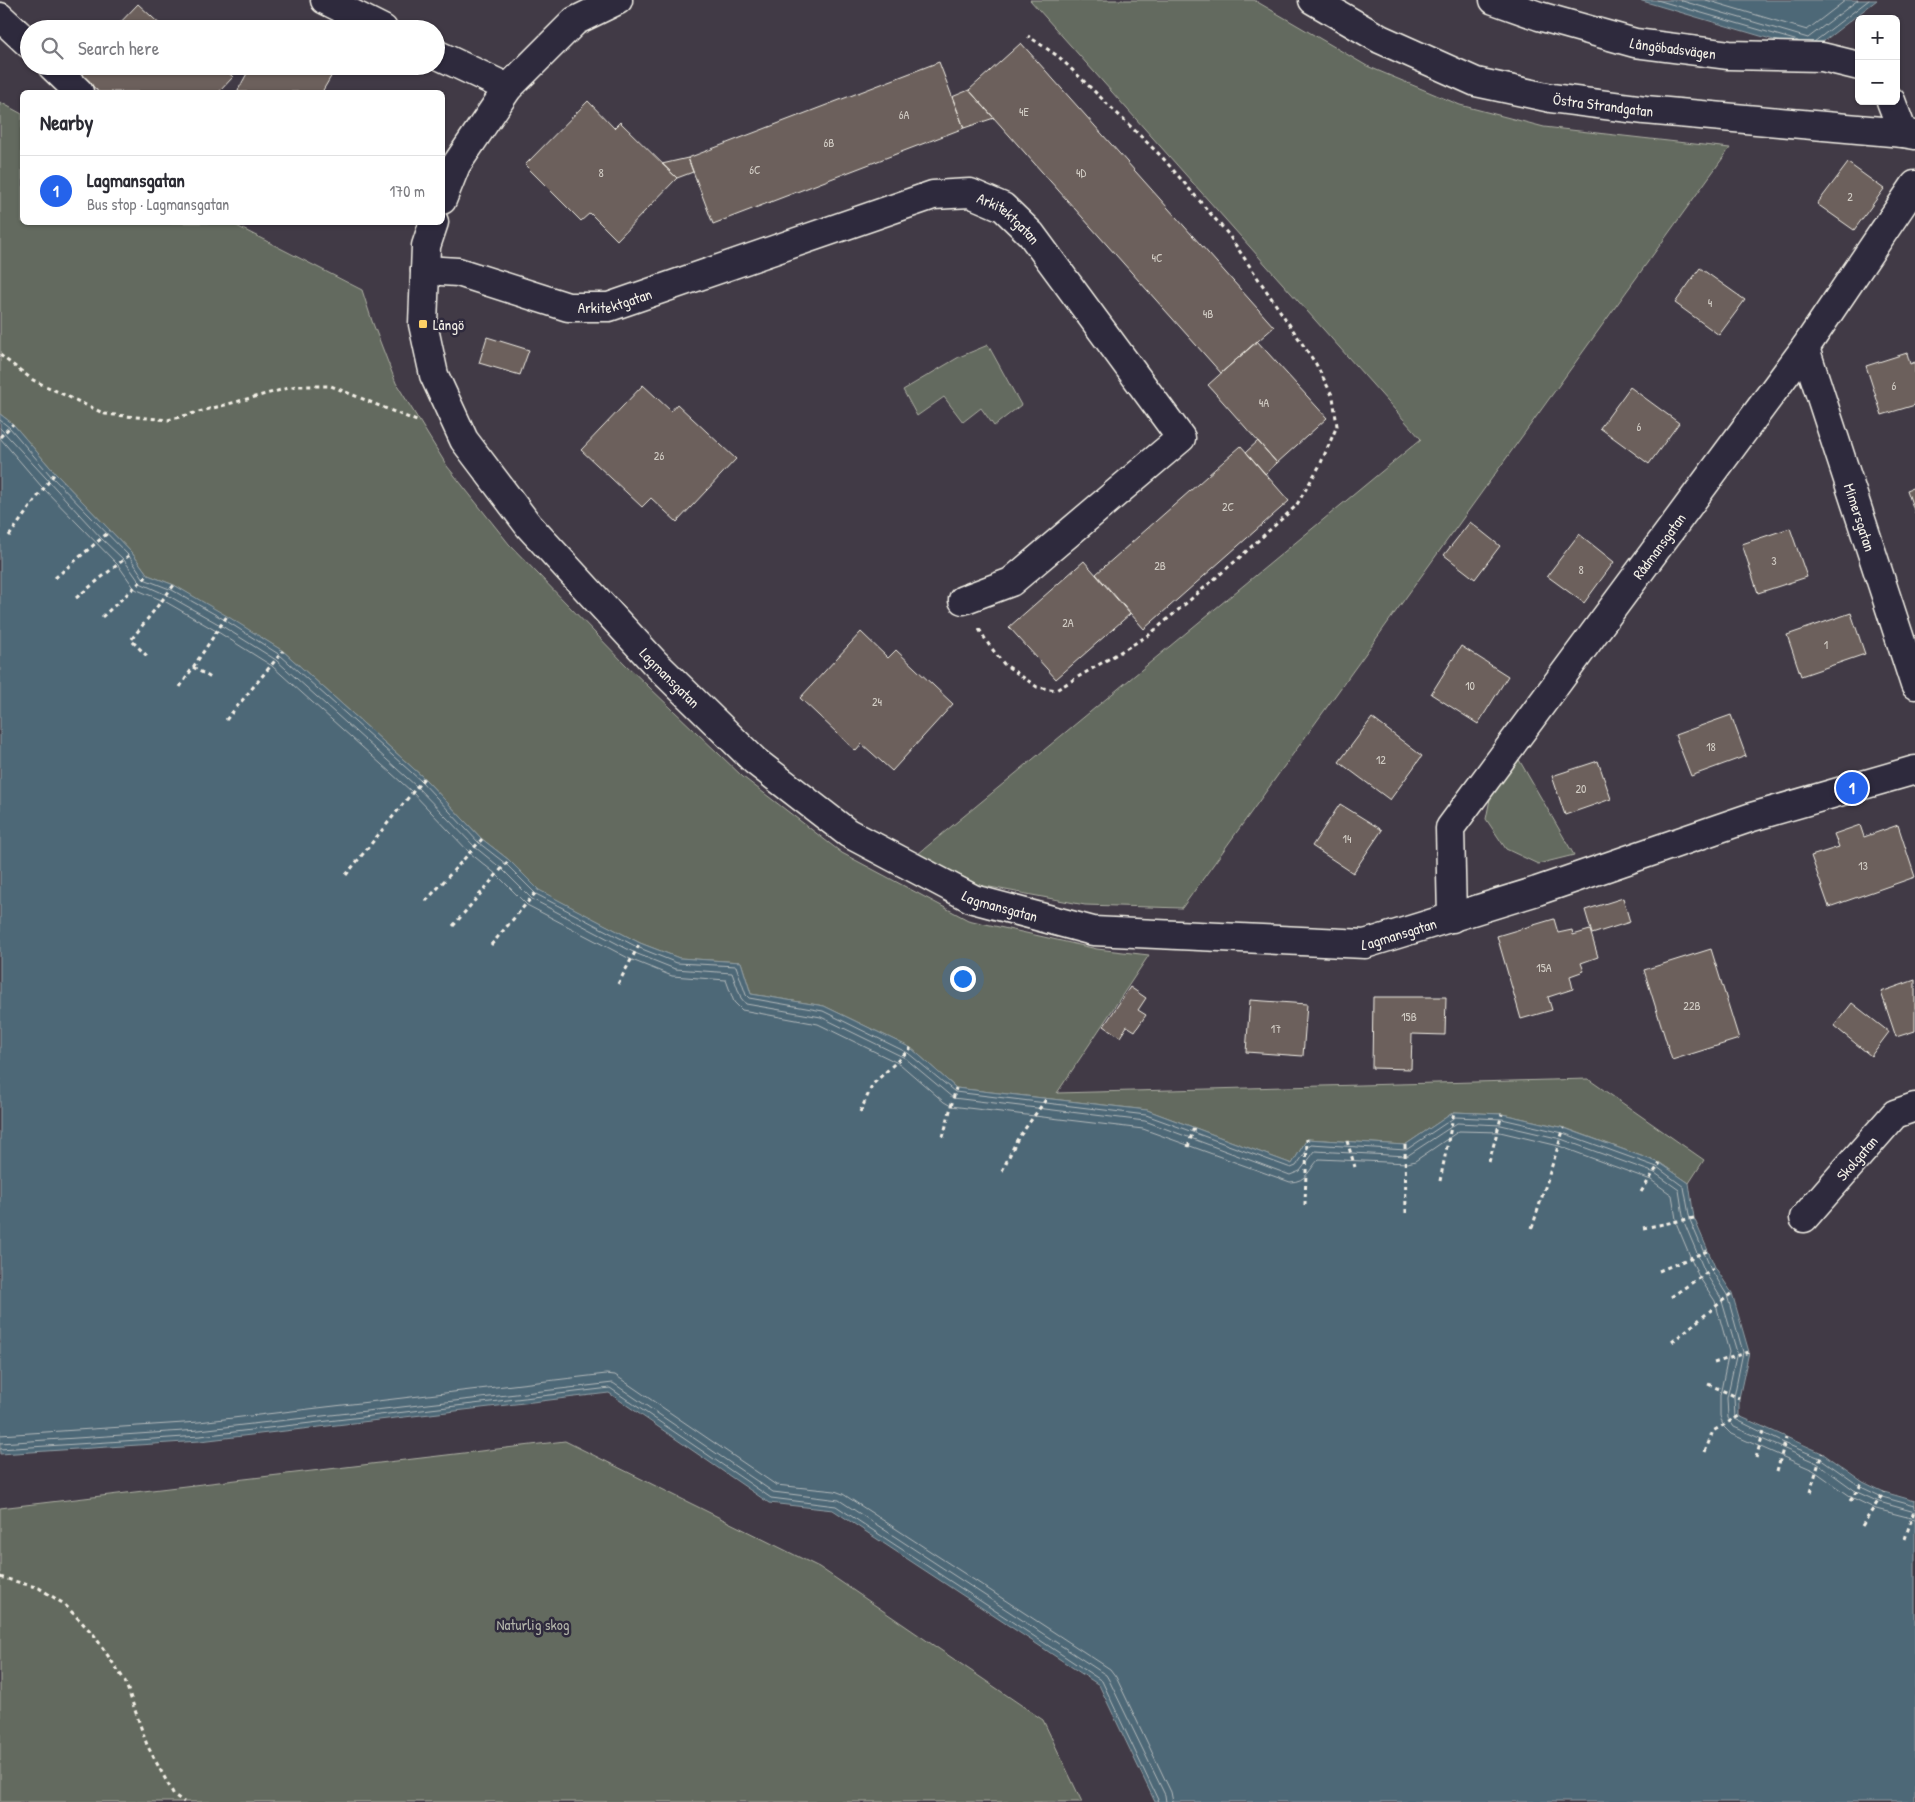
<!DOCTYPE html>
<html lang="en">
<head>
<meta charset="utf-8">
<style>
	:root { --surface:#fff; --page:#f2f2f3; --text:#2b2b33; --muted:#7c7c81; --line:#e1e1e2; --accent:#2563eb }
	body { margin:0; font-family:"Patrick Hand",sans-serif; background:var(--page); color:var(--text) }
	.controls { position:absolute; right:15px; top:15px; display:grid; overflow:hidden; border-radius:8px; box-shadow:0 1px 4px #0004 }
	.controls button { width:45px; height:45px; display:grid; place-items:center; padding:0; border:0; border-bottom:1px solid var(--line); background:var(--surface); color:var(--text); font:25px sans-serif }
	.you { position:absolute; left:962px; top:978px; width:18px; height:18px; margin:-12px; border:4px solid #fff; border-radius:50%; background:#1a73e8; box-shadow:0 0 0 8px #1a73e833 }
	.badge { display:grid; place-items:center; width:32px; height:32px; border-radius:50%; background:var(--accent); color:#fff; font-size:16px; font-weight:700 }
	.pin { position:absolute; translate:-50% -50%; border:2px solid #fff; box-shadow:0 1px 5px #0006 }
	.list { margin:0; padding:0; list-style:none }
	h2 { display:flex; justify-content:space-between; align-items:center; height:65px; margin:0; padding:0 20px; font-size:21px }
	h2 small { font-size:16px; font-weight:400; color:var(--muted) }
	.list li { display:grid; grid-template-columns:32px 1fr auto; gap:15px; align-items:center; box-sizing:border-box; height:70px; padding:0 20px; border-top:1px solid var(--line) }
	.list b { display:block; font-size:19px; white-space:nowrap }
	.list p { margin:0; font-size:16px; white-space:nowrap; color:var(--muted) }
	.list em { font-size:16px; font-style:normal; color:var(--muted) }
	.icon { flex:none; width:28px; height:28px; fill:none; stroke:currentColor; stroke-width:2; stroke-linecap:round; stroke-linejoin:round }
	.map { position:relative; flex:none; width:1915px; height:1802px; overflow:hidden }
	.search { position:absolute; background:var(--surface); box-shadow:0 1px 4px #0004; left:20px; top:20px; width:425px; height:55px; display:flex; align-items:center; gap:12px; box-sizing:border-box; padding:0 18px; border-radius:28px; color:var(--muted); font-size:19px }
	.panel { position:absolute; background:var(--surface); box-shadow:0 1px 4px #0004; left:20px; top:90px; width:425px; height:135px; border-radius:8px }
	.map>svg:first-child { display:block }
</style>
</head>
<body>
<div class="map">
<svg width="1915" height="1802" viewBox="0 0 1915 1802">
	<rect width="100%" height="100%" fill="#413a46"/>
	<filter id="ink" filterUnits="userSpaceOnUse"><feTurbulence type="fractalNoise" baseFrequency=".02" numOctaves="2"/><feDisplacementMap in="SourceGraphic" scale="10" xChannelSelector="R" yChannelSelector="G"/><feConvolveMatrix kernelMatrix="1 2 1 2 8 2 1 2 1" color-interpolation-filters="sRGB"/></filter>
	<g filter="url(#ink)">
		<!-- green -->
		<path fill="#646b5e" stroke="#acaea3" d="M1030,0H1254L1367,66L1460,105L1544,127L1730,148L1182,908L1085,905L979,885L918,854L1421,439Z
			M0,102L22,114V222L231,223L362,290L372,321L396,383L447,466L509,544L625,664L743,777L842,853L968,920L1097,949L1149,955L1057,1093L1588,1079L1704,1160L1689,1183L1660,1163L1565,1128L1502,1114L1454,1112L1405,1145L1307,1139L1292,1164L1147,1110L956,1088L911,1048L824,1006L751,994L741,962L679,958L640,943L538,890L509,860L482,839L424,778L283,651L174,585L148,575L132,553L55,473L13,424L0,414Z
			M988,345L1021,405L994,426L981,408L963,422L944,397L917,416L903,390L959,357Z
			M1518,758L1574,855L1538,864L1506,849L1486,819L1492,789Z
			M565,1441L819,1567L1043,1720L1082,1802H0V1508Z"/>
		<!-- water -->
		<path fill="#4e6777" stroke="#909ea4" d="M1639,0H1877L1811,51Z
			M0,414L13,424L55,473L132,553L148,575L174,585L227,616L283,651L424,778L482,839L509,860L539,890L640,943L679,958L741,962L751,994L824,1006L911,1048L956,1088L1147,1110L1292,1164L1307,1139L1405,1145L1454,1112L1502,1114L1564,1128L1660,1163L1689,1183L1694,1218L1715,1267L1732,1293L1749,1352L1739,1398V1416L1822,1453L1863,1482L1884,1492L1915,1501V1802H1155L1099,1685L833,1510L769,1503L609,1393L200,1441L0,1454Z"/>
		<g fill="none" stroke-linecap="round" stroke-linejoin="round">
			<!-- shore -->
			<path stroke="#b2babb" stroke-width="1" d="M1657,0L1798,41
				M1679,0L1808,38L1858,0
				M1706,0L1807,30L1846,0
				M1814,42L1869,0
				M0,420L10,428L51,476L129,556L144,579L172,590L225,620L280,655L421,781L479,843L506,864L536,894L637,947L677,963L736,966L746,995L749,998L823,1011L908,1053L955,1092L1146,1115L1291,1168L1296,1166L1311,1144L1406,1150L1455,1117L1502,1119L1563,1133L1657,1167L1684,1187L1690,1220L1711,1269L1727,1295L1743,1352L1734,1397L1735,1419L1784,1443L1820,1458L1861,1487L1882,1497L1915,1506
				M0,428L102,539L124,560L140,583L169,596L222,626L276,660L416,786L475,847L502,869L532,899L635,953L675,969L732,973L741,998L746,1004L821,1017L905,1058L953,1098L1145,1121L1290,1175L1300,1171L1315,1151L1407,1156L1457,1123L1501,1125L1561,1139L1655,1173L1679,1190L1684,1222L1705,1272L1721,1298L1737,1352L1727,1398L1728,1418L1734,1427L1817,1463L1857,1492L1879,1502L1915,1512
				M0,438L41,486L118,565L135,589L166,602L218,632L272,666L411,791L470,853L497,875L527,905L632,960L672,976L726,980L734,1002L742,1010L818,1024L900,1064L944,1102L951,1106L1143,1129L1290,1182C1307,1182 1309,1169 1319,1159L1408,1163L1415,1161L1459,1131L1500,1132L1559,1146L1651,1180L1672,1195L1677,1225L1698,1275L1715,1301L1729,1352L1720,1395V1416L1724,1427L1731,1434L1813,1470L1853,1498L1876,1509L1915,1519
				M0,1435L199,1422L606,1374L615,1375L776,1485L835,1491L843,1494L1110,1669L1116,1677L1171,1792L1173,1802
				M0,1443L199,1430L613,1383L773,1492L839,1500L1106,1675L1109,1680L1165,1795L1166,1802
				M0,1449L200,1436L610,1388L771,1498L836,1506L1102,1681L1159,1802"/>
		</g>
		<!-- building -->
		<path fill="#6c605b" stroke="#f4f1e8" d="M138,4L165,29H114Z
			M174,22L181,29H168Z
			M1021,43L1274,327L1221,373L969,90Z
			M939,62L964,128L713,224L688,158Z
			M79,66H221L233,77L219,92H99L75,70Z
			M251,66H332L336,68L322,92H237Z
			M969,90L994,118L964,128L952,97Z
			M588,101L614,128L620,122L677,178L617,240L590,213L581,221L525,165Z
			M688,158L693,172L677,178L662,164Z
			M1848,163L1884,189L1854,230L1817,204Z
			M1700,268L1745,300L1719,335L1675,303Z
			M487,337L529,350L520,375L479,363Z
			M1257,341L1327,418L1277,463L1208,385Z
			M1907,353L1910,364L1915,362V405L1882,415L1866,366Z
			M643,385L671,411L677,404L736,459L677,522L651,498L642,507L581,450Z
			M1630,387L1679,423L1649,464L1600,428Z
			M1258,441L1277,463L1265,474L1246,452Z
			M1241,446L1289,501L1144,629L1096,574Z
			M1915,487V513L1907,490Z
			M1470,522L1500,546L1475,579L1444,555Z
			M1790,528L1807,577L1758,593L1742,544Z
			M1579,534L1614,562L1584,603L1547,576Z
			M1084,561L1130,614L1056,679L1009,627Z
			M1851,613L1865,654L1801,676L1787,635Z
			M861,632L888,658L896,650L953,704L892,771L862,744L856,751L800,698Z
			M1461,646L1508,676L1478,724L1431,694Z
			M1731,715L1746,756L1691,776L1675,735Z
			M1372,718L1422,756L1390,800L1339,762Z
			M1598,761L1611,799L1565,815L1552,776Z
			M1340,804L1382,830L1353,873L1312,846Z
			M1860,825L1864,837L1898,825L1915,877L1829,907L1811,856L1839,847L1834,834Z
			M1623,898L1630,922L1592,934L1585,910Z
			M1554,919L1558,933L1572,930L1573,935L1590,930L1598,957L1581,963L1584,971L1570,976L1573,989L1548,997L1552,1010L1521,1019L1497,936Z
			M1711,949L1739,1039L1672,1060L1644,970Z
			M1915,980V1031L1896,1037L1881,992Z
			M1130,987L1146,998L1138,1010L1146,1015L1135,1031L1127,1026L1120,1037L1104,1026Z
			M1373,997H1446L1445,1035L1412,1034L1411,1069L1372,1068Z
			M1250,1000L1307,1004L1303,1056L1246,1052Z
			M1852,1003L1889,1032L1871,1056L1834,1026Z"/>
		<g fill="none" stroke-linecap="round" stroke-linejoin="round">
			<!-- minor casing -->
			<g stroke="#f4f1e8" stroke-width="31">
				<g id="minor">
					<path d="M325,0L383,29"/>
					<path id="s1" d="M1313,0L1380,39L1476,82L1551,98L1645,110L1903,133L1915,135"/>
					<path id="s2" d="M1494,0L1539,16L1635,43L1729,55L1822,57L1859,66"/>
					<path d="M0,17L29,44"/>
					<path d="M436,54L508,88"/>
					<path d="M52,66L79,92"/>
					<path d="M1891,101L1903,133"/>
					<path d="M442,200L456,165L508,88L575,21L618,0"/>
					<path id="s3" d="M434,222L426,246L423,324L434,375L464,440L529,526L654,662L755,761L848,833L973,899L1093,931L1365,944L1537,891L1752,817L1915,770"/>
					<path id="s4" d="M425,270L458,272L568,307H609L933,195L970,193L1003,207L1031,234L1181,438L1011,582L963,600"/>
					<path id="s5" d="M1805,348L1915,685"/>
					<path id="s6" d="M1452,918L1450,828L1805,348L1915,185"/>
					<path id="s7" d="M1804,1218L1895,1114L1915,1107"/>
				</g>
			</g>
			<!-- path -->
			<path stroke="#f4f1e8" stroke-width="3" stroke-dasharray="4 4" stroke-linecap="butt" d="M0,355L33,380L105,414L168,420L296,386H331L419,422
				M0,437L13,424
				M9,536L55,473
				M55,578L110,531
				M76,598L132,553
				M102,617L148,575
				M979,629L989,645L1004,664L1037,687L1056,690L1149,635L1239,558L1296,506L1320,465L1337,426L1333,397L1316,364L1228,234L1162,157L1059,57L1028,36
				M147,656L131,640L174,585
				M193,667L211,678
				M180,687L227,616
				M226,720L283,651
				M346,875L424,778
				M426,901L482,839
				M453,926L509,860
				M491,945L538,890
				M618,984L640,943
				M860,1112L873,1084L911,1048
				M943,1137L956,1088
				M1347,1141L1355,1167
				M1405,1145L1406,1213
				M1188,1147L1194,1127
				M1489,1162L1502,1114
				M1002,1171L1017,1140L1047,1098
				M1440,1181L1454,1112
				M1641,1192L1660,1163
				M1305,1205L1307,1139
				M1532,1228L1564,1128
				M1643,1228L1694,1218
				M1659,1271L1707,1251
				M1671,1297L1715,1267
				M1672,1342L1732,1293
				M1714,1363L1749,1352
				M1708,1384L1739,1398
				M1705,1452L1713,1431L1739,1416
				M1756,1458L1765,1427
				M1777,1471L1786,1438
				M1810,1492L1822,1453
				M1850,1501L1863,1482
				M1862,1526L1884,1492
				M1905,1539L1915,1508
				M0,1577L39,1588L64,1604L94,1635L125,1681L147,1745L174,1795L184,1802"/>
			<!-- minor -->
			<use href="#minor" stroke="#2f2a3d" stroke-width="28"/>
		</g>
	</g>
	<!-- markers -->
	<rect fill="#ffd166" stroke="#2f2a3d" stroke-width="2" x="418" y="319" width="10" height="10" rx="2.5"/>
	<g text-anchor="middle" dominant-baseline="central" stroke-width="5" stroke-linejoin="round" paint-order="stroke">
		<!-- number labels -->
		<g font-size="12" fill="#d2cdc5">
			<text x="1024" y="111">4E</text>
			<text x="904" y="114">6A</text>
			<text x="829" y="142">6B</text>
			<text x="755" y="169">6C</text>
			<text x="601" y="172">8</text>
			<text x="1081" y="172">4D</text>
			<text x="1850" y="196">2</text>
			<text x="1157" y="257">4C</text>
			<text x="1710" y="302">4</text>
			<text x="1208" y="313">4B</text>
			<text x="1894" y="385">6</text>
			<text x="1264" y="402">4A</text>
			<text x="1639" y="426">6</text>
			<text x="659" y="455">26</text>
			<text x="1228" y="506">2C</text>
			<text x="1774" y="560">3</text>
			<text x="1160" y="565">2B</text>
			<text x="1581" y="569">8</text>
			<text x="1068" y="622">2A</text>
			<text x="1826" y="644">1</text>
			<text x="1470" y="685">10</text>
			<text x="877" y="701">24</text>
			<text x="1711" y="746">18</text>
			<text x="1381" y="759">12</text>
			<text x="1581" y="788">20</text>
			<text x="1347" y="838">14</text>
			<text x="1863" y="865">13</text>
			<text x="1544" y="967">15A</text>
			<text x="1692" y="1005">22B</text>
			<text x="1409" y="1016">15B</text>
			<text x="1276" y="1028">17</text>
		</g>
		<!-- street labels -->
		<g font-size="15" fill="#f4f1e8" stroke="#2f2a3d">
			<text stroke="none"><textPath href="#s2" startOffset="186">Långöbadsvägen</textPath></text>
			<text stroke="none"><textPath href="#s1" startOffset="312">Östra Strandgatan</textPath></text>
			<text stroke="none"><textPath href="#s4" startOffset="616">Arkitektgatan</textPath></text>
			<text stroke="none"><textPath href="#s4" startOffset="196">Arkitektgatan</textPath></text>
			<text stroke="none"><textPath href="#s5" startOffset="178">Mimersgatan</textPath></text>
			<text stroke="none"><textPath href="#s6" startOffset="441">Rådmansgatan</textPath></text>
			<text stroke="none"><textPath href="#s3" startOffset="542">Lagmansgatan</textPath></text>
			<text stroke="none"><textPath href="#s3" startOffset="948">Lagmansgatan</textPath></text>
			<text stroke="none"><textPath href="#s3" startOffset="1352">Lagmansgatan</textPath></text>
			<text stroke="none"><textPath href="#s7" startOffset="80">Skolgatan</textPath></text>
		</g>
		<!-- poi labels -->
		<g font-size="15" fill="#f4f1e8" stroke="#2f2a3d" text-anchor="start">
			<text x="433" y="324">Långö</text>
		</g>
		<!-- park labels -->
		<g font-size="15" fill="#b3b5aa" stroke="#2f2a3d">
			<text x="533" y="1624">Naturlig skog</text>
		</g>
	</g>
</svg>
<div class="controls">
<button>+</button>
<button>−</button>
</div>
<div class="you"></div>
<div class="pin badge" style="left:1852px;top:788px">1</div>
<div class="search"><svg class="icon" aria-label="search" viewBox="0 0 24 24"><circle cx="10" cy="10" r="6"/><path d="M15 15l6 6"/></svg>Search here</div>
<section class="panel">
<h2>Nearby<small></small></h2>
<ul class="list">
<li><span class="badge">1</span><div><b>Lagmansgatan</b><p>Bus stop · Lagmansgatan</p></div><em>170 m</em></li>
</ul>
</section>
</div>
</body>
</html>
